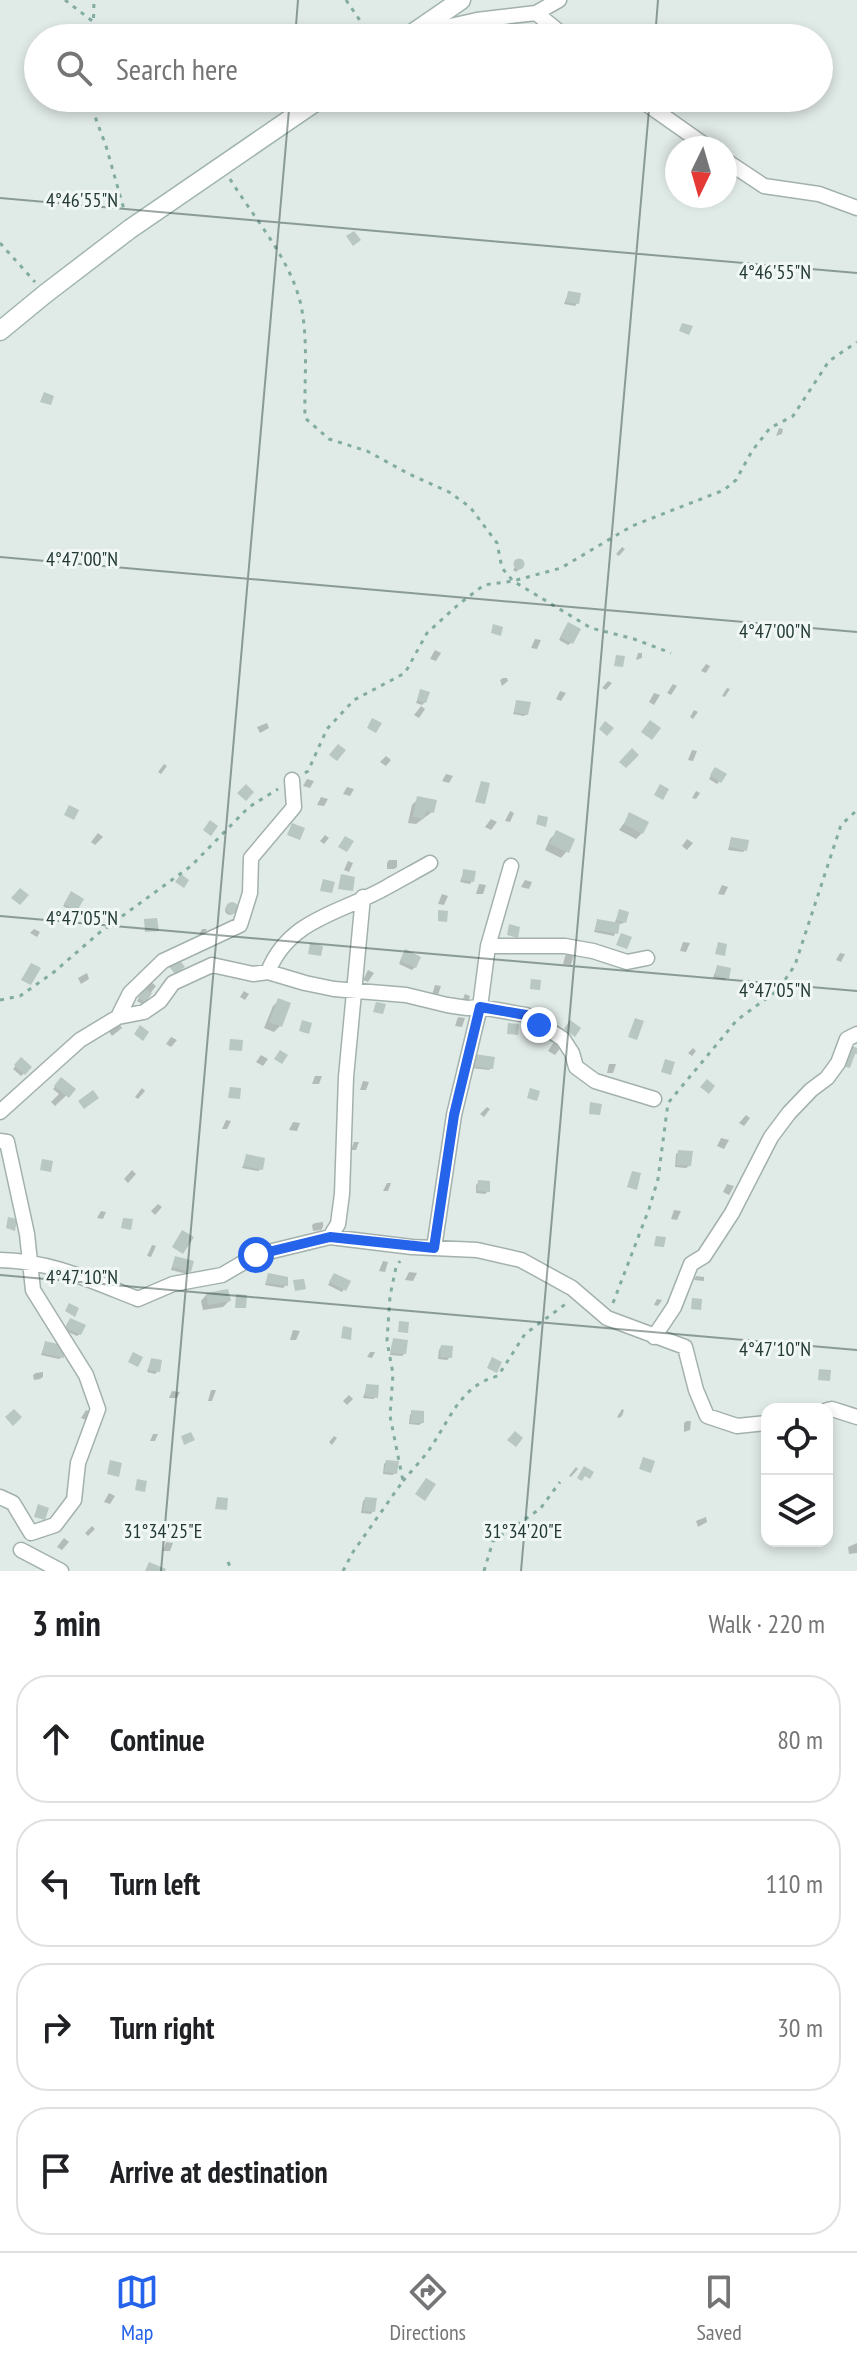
<!DOCTYPE html>
<html lang="en">
<head>
<meta charset="utf-8">
<style>
	:root { --surface:#fff; --page:#f2f2f2; --text:#202124; --muted:#757577; --line:#e0e0e0; --accent:#2563eb }
	body { margin:0; font-family:"PT Sans Narrow",sans-serif; background:var(--page); color:var(--text) }
	.controls { position:absolute; right:24px; bottom:24px; display:grid; overflow:hidden; border-radius:16px; box-shadow:0 4px 12px #0003 }
	.controls button { width:72px; height:72px; display:grid; place-items:center; padding:0; border:0; border-bottom:2px solid var(--line); background:var(--surface); color:var(--text); font:40px sans-serif }
	.compass { position:absolute; left:665px; top:136px; width:72px; height:72px; border-radius:50%; background:var(--surface); box-shadow:0 4px 12px #0003; rotate:185deg }
	.stop { position:absolute; width:24px; height:24px; margin:-18px; border:6px solid #2563eb; border-radius:50%; background:#fff }
	.stop.end { background:#2563eb; border-color:#fff; box-shadow:0 2px 8px #0008 }
	.list { margin:0; padding:0; list-style:none }
	h2 { display:flex; justify-content:space-between; align-items:center; height:104px; margin:0; padding:0 32px; font-size:34px }
	h2 small { font-size:26px; font-weight:400; color:var(--muted) }
	.list li { display:grid; grid-template-columns:52px 1fr auto; gap:24px; align-items:center; box-sizing:border-box; height:128px; margin:0 16px 16px; padding:0 16px; border:2px solid var(--line); border-radius:32px }
	.list b { display:block; font-size:30px; white-space:nowrap }
	.list em { font-size:26px; font-style:normal; color:var(--muted) }
	.icon { flex:none; width:44px; height:44px; fill:none; stroke:currentColor; stroke-width:2; stroke-linecap:round; stroke-linejoin:round }
	.map { position:relative; flex:none; width:857px; height:1571px; overflow:hidden }
	.search { position:absolute; background:var(--surface); box-shadow:0 4px 12px #0003; left:24px; right:24px; top:24px; height:88px; display:flex; align-items:center; gap:20px; box-sizing:border-box; padding:0 28px; border-radius:44px; color:var(--muted); font-size:30px }
	.sheet { height:680px; background:var(--surface) }
	nav { display:flex; justify-content:space-around; align-items:center; box-sizing:border-box; height:112px; border-top:2px solid var(--line); background:var(--surface); font-size:22px; color:var(--muted) }
	nav a { display:grid; justify-items:center; gap:4px }
	nav .on { color:var(--accent) }
	.map>svg:first-child { display:block }
</style>
</head>
<body>
<div class="map">
<svg width="857" height="1571" viewBox="0 0 857 1571">
	<rect width="100%" height="100%" fill="#e0eae6"/>
	<!-- shadow -->
	<path fill="#0003" d="M568,294L577,303L575,306L564,304Z
		M779,428L783,429L782,434L776,436Z
		M622,547L625,549L619,556L616,554Z
		M519,561L522,562V567L516,572L513,570Z
		M566,627L571,643L568,645L559,640Z
		M535,639L541,640L537,649L531,648Z
		M435,650L441,653L436,661L430,659Z
		M638,653H642V658L636,660Z
		M706,664L710,666L706,673L701,671Z
		M503,678H507L508,681L502,686L500,680Z
		M608,681L612,683L606,690L602,688Z
		M673,684L677,686L671,695L667,693Z
		M727,688L730,689L725,697L722,696Z
		M421,691L425,702L421,706L425,709L419,718L414,715L422,705L416,703Z
		M560,691L566,693L561,701L556,699Z
		M654,693L660,695L654,705L649,702Z
		M517,702L527,714L524,716L513,714Z
		M694,710L698,712L693,719L690,717Z
		M267,723L269,728L260,733L257,727Z
		M692,750L697,751L693,761L688,760Z
		M386,756L391,760L386,766L380,762Z
		M164,764L167,766L161,774L158,772Z
		M713,772L719,782L717,784L709,779Z
		M446,774L453,776L449,783L442,781Z
		M307,779L314,781L310,788L303,786Z
		M347,787L354,789L350,796L343,794Z
		M696,791L700,793L696,799L692,798Z
		M321,797L328,799L324,806L317,805Z
		M418,799L432,812L416,824L408,823L412,805Z
		M510,811L514,813L510,822L505,821Z
		M630,815L642,833L636,839L619,830Z
		M491,819L497,822L491,830L485,827Z
		M98,833L103,837L95,845L91,842Z
		M556,833L567,851L561,858L545,850L550,839Z
		M325,835L329,838L324,844L320,841Z
		M687,839L693,843L687,850L682,846Z
		M731,839L745,850L743,852L728,850Z
		M389,860H397V867L394,869H387V863Z
		M348,861L353,863L349,872L344,870Z
		M464,871L472,881L470,884L460,882Z
		M525,880L532,882L529,889L521,887Z
		M479,884L486,885L483,894H476Z
		M722,885L728,887L724,895L718,894Z
		M442,894L448,896L444,905L438,904Z
		M69,896L75,910L73,912L63,906Z
		M225 910a5 5 0 1 1 10 0a5 5 0 1 1-10 0Z
		M620,911L624,922L622,924L618,923L614,936L594,932L597,922L614,924Z
		M34,929L40,932L37,937L30,933Z
		M202,929H207L204,935H199Z
		M683,942L690,943L686,952L680,951Z
		M566,953L574,954L571,965L563,964Z
		M840,953L845,954L841,962L836,960Z
		M403,954L415,967L412,970L399,964Z
		M717,967L727,978L725,980L713,978Z
		M368,970L374,973L368,982L363,980Z
		M87,973L89,979L81,984L78,978Z
		M151,982L156,986L142,1004L137,1001Z
		M435,985L441,986L438,995H432Z
		M244,991L249,994L245,1000L240,997Z
		M465,994L470,996L468,1003L461,1004Z
		M279,1000L280,1026L274,1032L264,1028L273,1006Z
		M458,1017L465,1018L462,1027L455,1026Z
		M119,1023L122,1028L112,1036L108,1030Z
		M171,1037L177,1040L171,1047L166,1044Z
		M554,1042L561,1047L555,1055L548,1051Z
		M693,1048L696,1051L692,1056L688,1053Z
		M261,1055L268,1059L263,1066L256,1062Z
		M472,1059L491,1068L489,1070L471,1068Z
		M21,1060L30,1068L21,1076L13,1069Z
		M609,1064H616L613,1073H607Z
		M315,1076H322L319,1084H312Z
		M61,1080L73,1089L55,1106L51,1102L59,1094L53,1089Z
		M363,1081L369,1082L366,1090H360Z
		M142,1088L145,1091L138,1099L135,1097Z
		M487,1107L490,1109L484,1117L480,1114Z
		M746,1115L750,1118L744,1126L739,1123Z
		M226,1120L231,1121L227,1129H222Z
		M293,1122L300,1123L297,1131L289,1130Z
		M721,1138L729,1140L724,1149L717,1146Z
		M354,1142H359L356,1150H351Z
		M679,1152L689,1166L686,1168L675,1167L676,1154Z
		M247,1156L261,1169L258,1171L242,1168Z
		M132,1170L136,1174L128,1183L124,1179Z
		M479,1182L488,1191L485,1194L476,1193V1185Z
		M387,1183H391L388,1191H383Z
		M727,1184L734,1186L729,1195L723,1192Z
		M158,1204L162,1207L155,1215L151,1211Z
		M674,1210L681,1211L677,1220L671,1219Z
		M101,1211L106,1212L103,1219L97,1218Z
		M323,1222V1227L321,1230L313,1231L312,1225L315,1223Z
		M152,1245L156,1246L151,1257L147,1256Z
		M175,1258L189,1271L187,1274L171,1270Z
		M383,1261L388,1262L385,1272L379,1271Z
		M409,1272L417,1273L413,1281L405,1280Z
		M268,1275L286,1285L283,1288L265,1285Z
		M696,1276L704,1277V1281L694,1280Z
		M332,1278L344,1289L342,1292L328,1285Z
		M207,1294L229,1301L223,1307L203,1310L201,1301Z
		M657,1299L662,1300L658,1306L654,1305Z
		M68,1322L80,1334L77,1336L64,1330Z
		M293,1330L300,1331L296,1340H290Z
		M394,1340L404,1354L402,1356L390,1355L392,1343Z
		M45,1344L62,1357L59,1359L41,1355Z
		M441,1347L450,1357L447,1360L438,1359L439,1350Z
		M370,1352H375L372,1358L367,1357Z
		M151,1360L158,1371L155,1374L147,1372Z
		M43,1372V1377L40,1379L34,1380L33,1375L36,1373Z
		M367,1386L376,1397L373,1399L363,1398Z
		M211,1390H216L212,1401H208Z
		M172,1391L180,1392L177,1398H169Z
		M349,1395L353,1399L347,1405L343,1401Z
		M622,1409L624,1410L622,1416L619,1418L617,1417Z
		M86,1410L91,1412L86,1420L81,1418Z
		M412,1412L422,1423L419,1425L409,1424L410,1415Z
		M687,1421H691L690,1430L684,1432V1423Z
		M153,1434H158L155,1441H150Z
		M334,1436L337,1438L332,1445L329,1442Z
		M386,1462L395,1473L393,1475L383,1474L384,1464Z
		M576,1467L578,1469L571,1477L569,1476Z
		M109,1493L115,1496L110,1504L104,1502Z
		M365,1499L373,1511L371,1514L361,1513L363,1501Z
		M706,1517L707,1522L698,1527L696,1521Z
		M92,1526L95,1529L88,1536L85,1533Z
		M64,1538L69,1542L62,1550L57,1547Z
		M166,1542L173,1543L170,1551H163Z
		M857,1543V1553L849,1554L848,1547Z"/>
	<!-- building -->
	<path fill="#b8c7c2" d="M354,231L361,240L353,246L346,236Z
		M568,291L581,293L579,304L566,302Z
		M682,323L693,326L689,335L679,331Z
		M44,392L54,396L51,405L40,402Z
		M513.5 564a5.5 5.5 0 1 1 11 0a5.5 5.5 0 1 1-11 0Z
		M568,622L581,629L573,644L560,637Z
		M493,624L503,627L501,636L491,633Z
		M616,655L625,656L623,667L614,666Z
		M420,689L430,692L426,703L417,700Z
		M516,700L531,702L528,715L514,712Z
		M372,718L382,723L376,733L367,728Z
		M650,720L661,728L652,740L641,732Z
		M605,721L614,728L607,736L599,729Z
		M338,744L346,750L337,761L329,755Z
		M632,748L639,755L626,768L619,762Z
		M715,767L727,774L721,783L710,775Z
		M481,781L490,783L485,804L475,802Z
		M246,784L254,792L246,801L237,793Z
		M660,784L669,789L663,800L654,795Z
		M417,796L437,800L434,813L426,811L424,819L413,817Z
		M69,805L79,810L74,820L64,815Z
		M629,812L649,822L643,834L624,824Z
		M538,815L548,817L546,827L536,824Z
		M210,820L218,826L211,836L203,830Z
		M292,823L305,828L300,840L287,835Z
		M556,830L575,839L569,853L550,844Z
		M345,836L354,841L347,852L338,847Z
		M731,837L749,840L747,851L729,847Z
		M463,869L476,871L474,882L462,880Z
		M181,874L189,880L184,888L175,882Z
		M341,874L355,877L353,891L338,889Z
		M323,879L335,882L332,893L320,891Z
		M20,888L29,895L20,905L11,898Z
		M71,891L84,899L77,911L64,904Z
		M226 908a6 6 0 1 1 12 0a6 6 0 1 1-12 0Z
		M619,909L629,912L626,923L616,920Z
		M438,910L448,911L447,922L438,921Z
		M157,918L159,931L145,932L144,919Z
		M597,919L620,923L618,934L595,930Z
		M509,924L520,927L518,938L507,935Z
		M621,933L632,937L627,949L616,945Z
		M718,942L727,944L725,956L715,954Z
		M310,943L323,946L321,956L308,954Z
		M405,949L421,957L416,968L400,961Z
		M178,958L185,967L175,974L168,965Z
		M31,963L41,968L31,985L21,980Z
		M717,965L731,968L729,979L715,975Z
		M531,979L541,980L540,990L530,989Z
		M144,988L152,993L146,1002L138,998Z
		M278,998L291,1003L282,1027L269,1022Z
		M376,1002L386,1004L383,1014L373,1012Z
		M635,1018L644,1021L637,1040L628,1037Z
		M302,1020L312,1023L309,1034L299,1031Z
		M570,1020L581,1028L575,1037L564,1029Z
		M508,1023L519,1024L518,1035L507,1034Z
		M140,1025L149,1032L143,1041L134,1034Z
		M230,1039L243,1040L242,1051L229,1050Z
		M850,1045L857,1048V1054H855L850,1068L842,1066Z
		M280,1050L288,1055L282,1064L274,1059Z
		M474,1054L495,1057L493,1069L472,1066Z
		M21,1057L32,1067L25,1075L14,1065Z
		M665,1059L675,1062L671,1075L661,1072Z
		M61,1077L76,1089L69,1098L54,1086Z
		M707,1079L715,1086L709,1094L700,1087Z
		M230,1087L241,1088L240,1099L228,1098Z
		M530,1088L540,1091L537,1101L527,1098Z
		M93,1090L99,1098L84,1109L78,1101Z
		M590,1102L602,1104L600,1115L589,1114Z
		M678,1150L693,1151L691,1166L676,1165Z
		M246,1154L265,1158L263,1170L243,1166Z
		M42,1159L53,1161L51,1172L40,1170Z
		M632,1171L641,1173L637,1190L627,1187Z
		M478,1180L490,1181V1192L477,1191Z
		M8,1217L17,1219L15,1231L6,1228Z
		M123,1218L133,1219L131,1230L121,1228Z
		M182,1230L194,1237L183,1254L172,1247Z
		M656,1236L666,1237L664,1247L654,1246Z
		M175,1256L194,1261L191,1272L172,1267Z
		M268,1273L288,1277V1286L266,1283Z
		M334,1273L351,1281L346,1291L329,1282Z
		M304,1279L306,1289L295,1291L293,1280Z
		M228,1289L231,1301L208,1305L206,1293Z
		M236,1294L247,1295L246,1308H235Z
		M692,1298L702,1299L701,1310L691,1309Z
		M69,1303L79,1308L75,1317L65,1311Z
		M70,1318L86,1325L81,1335L65,1328Z
		M399,1321L409,1322L408,1333L398,1332Z
		M343,1326L352,1328L351,1340L341,1338Z
		M393,1338L408,1340L406,1354L391,1353Z
		M45,1341L66,1346L64,1358L42,1353Z
		M441,1345L453,1346L452,1358L440,1357Z
		M133,1352L143,1357L138,1367L128,1362Z
		M492,1357L502,1362L497,1373L487,1368Z
		M151,1358L162,1360L160,1372L149,1370Z
		M819,1369L831,1370L830,1381L818,1380Z
		M366,1384L379,1385L378,1398L365,1396Z
		M14,1409L22,1417L13,1426L5,1417Z
		M411,1410L424,1411V1423H411Z
		M515,1431L523,1438L516,1447L507,1440Z
		M191,1432L195,1440L184,1445L181,1436Z
		M643,1457L655,1461L651,1473L639,1469Z
		M110,1460L122,1463L119,1477L107,1474Z
		M386,1460L399,1461L397,1474L384,1472Z
		M584,1466L594,1472L590,1479L585,1476L582,1481L577,1478Z
		M426,1478L436,1484L425,1501L415,1494Z
		M137,1479L147,1481L145,1492L135,1490Z
		M217,1497L228,1498L227,1510L215,1509Z
		M365,1497L377,1498L375,1512L363,1511Z
		M38,1504L49,1508L45,1520L34,1517Z
		M149,1562L166,1569L165,1571H145Z"/>
	<g fill="none" stroke-linecap="round" stroke-linejoin="round">
		<!-- street casing -->
		<g stroke="#a3b1ad" stroke-width="17">
			<path id="street" d="M536,13L567,38
				M415,34L477,20L536,13L559,0
				M638,98L709,148
				M725,160L764,186L819,194L857,208
				M488,946H565L593,951L627,962L647,958
				M268,972C289,918 342,913 387,887C401,879 416,871 430,863
				M118,1017L144,1012L160,1001L173,983L212,965L253,974L268,972L305,983L334,989L406,995L447,1005L467,1008L480,1007L526,1015L563,1039L572,1053L576,1067L595,1081L654,1099
				M0,1112L80,1040L118,1017L130,993L163,961L240,925L250,893L251,858L294,807L292,780
				M0,1141L7,1142L27,1234L33,1290L86,1375L98,1409L78,1463L74,1500L55,1525L31,1533L13,1503L0,1497
				M330,1237L338,1224L342,1194L346,1077L363,897
				M434,1248L454,1115L480,1007L488,946L511,866
				M0,1260C51,1261 92,1281 138,1299L173,1284L222,1275L256,1255L330,1237L412,1247L477,1250L521,1260L572,1288L607,1318L685,1347L696,1390L707,1416L737,1426L767,1423
				M654,1337L674,1307L691,1264L704,1256L732,1213L771,1137L789,1113L811,1090L827,1078L838,1063L847,1039L857,1034
				M827,1410L832,1409L857,1417
				M21,1550L61,1571"/>
		</g>
		<!-- secondary casing -->
		<g stroke="#a0b5af" stroke-width="21">
			<path id="secondary" d="M406,38L461,0
				M0,331L45,294L130,229L321,98"/>
		</g>
		<!-- path -->
		<path stroke="#82aca2" stroke-width="3" stroke-dasharray="4 6" stroke-linecap="butt" d="M65,0L95,23
			M346,0L372,38
			M93,38L94,0
			M92,98L94,114L106,146L125,213
			M230,179C254,218 288,256 300,301C309,338 304,380 305,418L329,439L367,451L409,474L449,492L470,507L497,543L502,568L513,581L591,628L634,639L671,653
			M0,243L35,282
			M305,773L308,771L327,729L354,700L405,673L427,633L459,604L484,585L513,581L561,568L632,526L724,490L736,480L752,451L770,428L793,416L829,361L857,342
			M0,1000L20,996L54,972L99,933L191,866L249,807L278,789
			M613,1303L649,1209L658,1179L668,1103L737,1020L778,990L795,965L841,825L857,810
			M403,1481C412,1470 423,1459 431,1447C450,1419 461,1385 498,1376L525,1334L567,1303
			M228,1562L232,1571
			M343,1571L353,1552L403,1481L390,1416L393,1374L387,1341L390,1296L396,1267L400,1261
			M484,1571L493,1541L540,1509L560,1482"/>
		<!-- street -->
		<use href="#street" stroke="#fff" stroke-width="14"/>
		<!-- secondary -->
		<use href="#secondary" stroke="#fff" stroke-width="18"/>
	</g>
	<g fill="none" stroke-linecap="round" stroke-linejoin="round">
		<!-- route -->
		<path stroke="#2563eb" stroke-width="10" d="M256,1255L330,1237L434,1248L454,1115L480,1007L526,1015L539,1025"/>
	</g>
	<!-- ticks -->
	<path fill="none" stroke="#223935" stroke-width="2" stroke-opacity="0.45" d="M295,38L298,0M655,38L658,0M0,198L857,273M0,557L857,632M0,916L857,991M0,1275L857,1350M161,1571L290,98M521,1571L650,98"/>
	<g font-size="20" text-anchor="middle" fill="#223935" stroke="#f0f7f4" stroke-width="6" stroke-linejoin="round" paint-order="stroke">
		<text x="82" y="207">4°46'55"N</text>
		<text x="775" y="279">4°46'55"N</text>
		<text x="82" y="566">4°47'00"N</text>
		<text x="775" y="638">4°47'00"N</text>
		<text x="82" y="925">4°47'05"N</text>
		<text x="775" y="997">4°47'05"N</text>
		<text x="82" y="1284">4°47'10"N</text>
		<text x="775" y="1356">4°47'10"N</text>
		<text x="163" y="1538">31°34'25"E</text>
		<text x="523" y="1538">31°34'20"E</text>
	</g>
</svg>
<div class="controls">
<button><svg class="icon" aria-label="locate" viewBox="0 0 24 24"><circle cx="12" cy="12" r="6"/><path d="M12 2v4M12 18v4M2 12h4M18 12h4"/></svg></button>
<button><svg class="icon" aria-label="layers" viewBox="0 0 24 24"><path d="M12 4l9 5-9 5-9-5zM3 14l9 5 9-5"/></svg></button>
</div>
<svg class="compass" viewBox="-18 -18 36 36"><path d="M0-13l5 13h-10z" fill="#e53935"/><path d="M0 13l5-13h-10z" fill="#757577"/></svg>
<div class="stop" style="left:256px;top:1255px"></div>
<div class="stop end" style="left:539px;top:1025px"></div>
<div class="search"><svg class="icon" aria-label="search" viewBox="0 0 24 24"><circle cx="10" cy="10" r="6"/><path d="M15 15l6 6"/></svg>Search here</div>
</div>
<section class="sheet">
<h2>3 min<small>Walk · 220 m</small></h2>
<ul class="list">
<li><svg class="icon" aria-label="ahead" viewBox="0 0 24 24"><path d="M12 20V5M6 11l6-6 6 6"/></svg><div><b>Continue</b></div><em>80 m</em></li>
<li><svg class="icon" aria-label="left" viewBox="0 0 24 24"><path d="M17 20v-9H6M10 6l-5 5 5 5"/></svg><div><b>Turn left</b></div><em>110 m</em></li>
<li><svg class="icon" aria-label="right" viewBox="0 0 24 24"><path d="M7 20v-9h11M14 6l5 5-5 5"/></svg><div><b>Turn right</b></div><em>30 m</em></li>
<li><svg class="icon" aria-label="arrive" viewBox="0 0 24 24"><path d="M6 21V4h12l-3 4 3 4H6"/></svg><div><b>Arrive at destination</b></div></li>
</ul>
</section>
<nav>
<a class="on"><svg class="icon" aria-label="map" viewBox="0 0 24 24"><path d="M3 6l6-2 6 2 6-2v14l-6 2-6-2-6 2zM9 4v14M15 6v14"/></svg>Map</a>
<a><svg class="icon" aria-label="directions" viewBox="0 0 24 24"><path d="M12 3l9 9-9 9-9-9zM9 14v-3h6M13 9l2 2-2 2"/></svg>Directions</a>
<a><svg class="icon" aria-label="saved" viewBox="0 0 24 24"><path d="M7 4h10v16l-5-4-5 4z"/></svg>Saved</a>
</nav>
</body>
</html>
